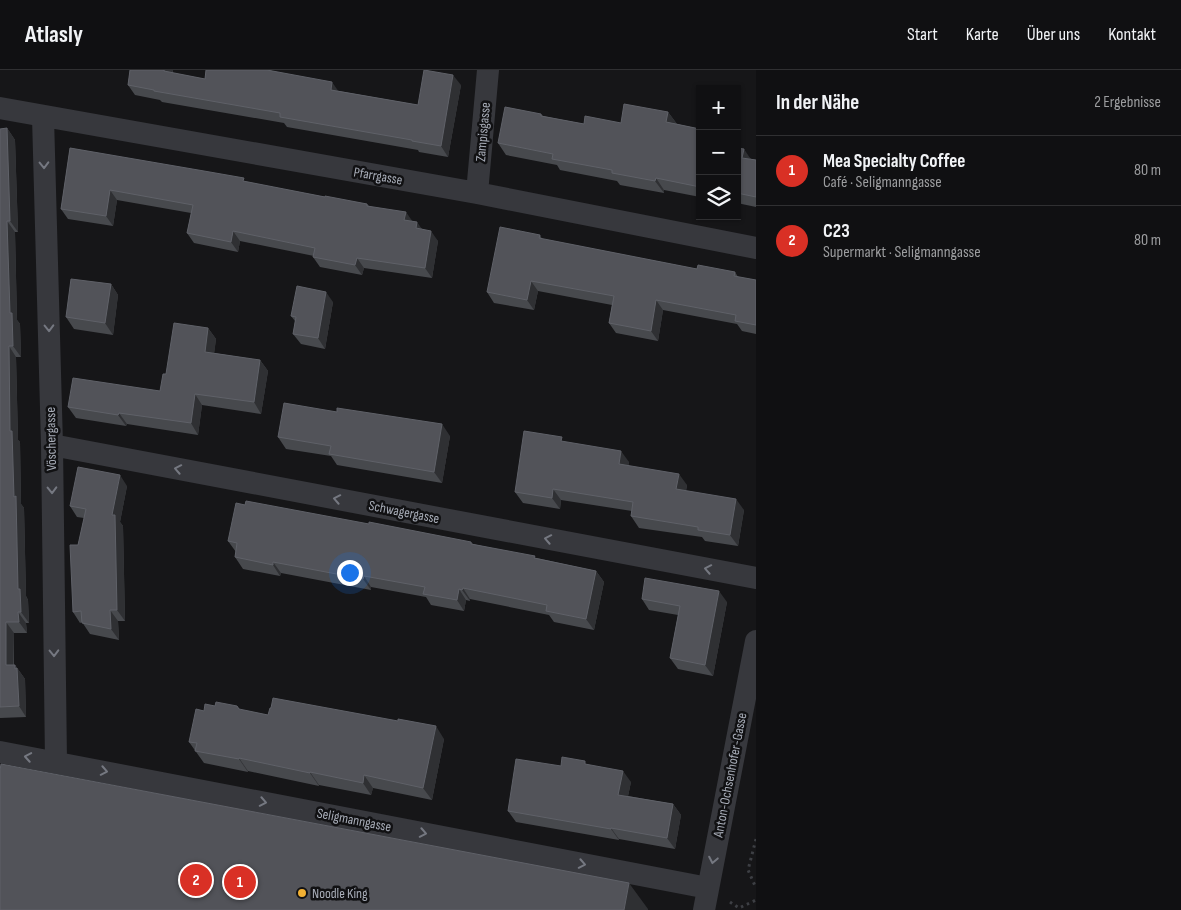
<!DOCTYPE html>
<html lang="de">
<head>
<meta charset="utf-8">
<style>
	:root { --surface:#101012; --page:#19191b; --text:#f1f3f6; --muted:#9c9d9f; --line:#303032; --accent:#d93025 }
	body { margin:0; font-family:"Sofia Sans Condensed",sans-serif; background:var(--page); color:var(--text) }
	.controls { position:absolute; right:15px; top:15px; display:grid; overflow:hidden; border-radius:0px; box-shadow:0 1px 4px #0004 }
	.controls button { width:45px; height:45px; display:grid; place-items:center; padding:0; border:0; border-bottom:1px solid var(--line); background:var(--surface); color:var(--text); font:25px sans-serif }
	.you { position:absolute; left:349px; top:502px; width:18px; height:18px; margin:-12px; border:4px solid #fff; border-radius:50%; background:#1a73e8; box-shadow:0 0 0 8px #1a73e833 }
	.badge { display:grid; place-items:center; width:32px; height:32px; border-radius:50%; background:var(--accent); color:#fff; font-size:16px; font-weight:700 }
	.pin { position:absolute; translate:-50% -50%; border:2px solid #fff; box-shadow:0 1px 5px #0006 }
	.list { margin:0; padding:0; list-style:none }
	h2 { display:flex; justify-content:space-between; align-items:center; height:65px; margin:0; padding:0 20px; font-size:21px }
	h2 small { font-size:16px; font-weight:400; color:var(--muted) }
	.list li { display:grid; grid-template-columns:32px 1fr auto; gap:15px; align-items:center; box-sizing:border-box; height:70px; padding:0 20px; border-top:1px solid var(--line) }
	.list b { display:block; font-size:19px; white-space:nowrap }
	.list p { margin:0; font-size:16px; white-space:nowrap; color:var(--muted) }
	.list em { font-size:16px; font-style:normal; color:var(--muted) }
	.icon { flex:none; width:28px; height:28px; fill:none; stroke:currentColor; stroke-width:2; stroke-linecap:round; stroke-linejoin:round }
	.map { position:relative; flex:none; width:756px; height:840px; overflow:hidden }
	header { display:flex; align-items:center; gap:30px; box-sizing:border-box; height:70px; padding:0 25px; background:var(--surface); border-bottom:1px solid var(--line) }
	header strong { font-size:24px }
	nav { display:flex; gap:28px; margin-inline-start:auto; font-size:18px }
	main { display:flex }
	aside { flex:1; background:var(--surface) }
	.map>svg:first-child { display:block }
</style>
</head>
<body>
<header>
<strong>Atlasly</strong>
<nav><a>Start</a><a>Karte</a><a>Über uns</a><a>Kontakt</a></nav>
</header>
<main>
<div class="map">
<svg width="756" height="840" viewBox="0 0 756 840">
	<rect width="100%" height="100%" fill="#161618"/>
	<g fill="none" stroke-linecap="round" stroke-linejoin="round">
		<!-- path -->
		<path stroke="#3d3f44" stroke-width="3" stroke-dasharray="2.5 4" stroke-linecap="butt" d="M756,769L748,800L756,818
			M730,832L739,838L756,830"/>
		<!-- street -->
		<path stroke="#37383d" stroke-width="22" d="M0,38L477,123L756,178
			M43,47L52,375L56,692
			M477,123L488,0
			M52,375L756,508
			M0,682L708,818
			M704,840L756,571"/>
	</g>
	<!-- wall -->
	<path fill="#47494d" d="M130,0H173V3L205,9L206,0H269L339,21L418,35L461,15L448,87L419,82L418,80L287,57L284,53L162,32L160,30L135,25L128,15Z
		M668,42L677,54L700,59V127L664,120V123L620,115L617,111L560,100L557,95L506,85L498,73L541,44L543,46L584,54L621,53Z
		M7,58L15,70L18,162H15L17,250L20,254L21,287H16L18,370L20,372L21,434L24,438L26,526L28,530L29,553H26L27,563H14V595H15L25,609L26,647L0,648V59Z
		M70,78L325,127L367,134L369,136L413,152L438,171L432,208L364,198L362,205L320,197L313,187L314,186L240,171L238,182L194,173L187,163L191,143L117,130L113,156L68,149L61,139Z
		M737,78L751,89L756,90V137L737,133Z
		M540,165L542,169L697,199L735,202L738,207L756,210V264L742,261L737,254L663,240L658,271L616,263L609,253L612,235L538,221L534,240L494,233L487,222Z
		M111,214L118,225L113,265L74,259L66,247Z
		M333,232L325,279L301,274L293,264L295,251L291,246Z
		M208,258L216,269L214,283L260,290L268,301L261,344L202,335L198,365L127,354L126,356L76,348L68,337L160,321L166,304Z
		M450,366L442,413L337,395L331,386L286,379L278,367Z
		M565,372L629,392L628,396L687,415L686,421L744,440L738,476L705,471L702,467L639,458L631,446L632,441L561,430L560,439L523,433L515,422Z
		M127,416L120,452L123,456L125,551H118L119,570L90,564L82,552L80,553L73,542L78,475L84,448L77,447L70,436Z
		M228,471L471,472L473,474L596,501L604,512L594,560L554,552L549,545L470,529V531L466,530L464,541L431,535L426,527L371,517V520L281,503L280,506L243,499L235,487L236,482Z
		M642,529L727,532L713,606L678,599L670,588L678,545L649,540Z
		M215,636H237L240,640L268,645L444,669L432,730L373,718L371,725L319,715V716L248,701V702L204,693L189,672L204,641Z
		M588,695L631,712L628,726L673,734L681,745L675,779L619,769V770L516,752L508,741L561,696Z"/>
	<!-- shaded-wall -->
	<path fill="#2f3033" d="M164,0H173L171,11Z
		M453,5L461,15L448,87L441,76Z
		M332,12L339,22L331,20Z
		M668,42L677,54L666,52Z
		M7,58L15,70L18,162L10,151Z
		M744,79L752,91L742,88Z
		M656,108L664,120V123L655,111Z
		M110,120L117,130L113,156L106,146Z
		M406,142L413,152L404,150Z
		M7,151L15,162L17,250L20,254L21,287L13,276L10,243Z
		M417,152L424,162L416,158Z
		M233,161L240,171L238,182L231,172Z
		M431,161L438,171L432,208L425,198Z
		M357,188L364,198L362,205L355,195Z
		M531,211L538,221L534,240L527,230Z
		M111,214L118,225L113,265L105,253Z
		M326,222L333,232L325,279L318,268Z
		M656,230L663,240L658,271L651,261Z
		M208,258L216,269L213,293L205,282Z
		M9,276L16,287L18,370L20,372L21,434L24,438L26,526L28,530L29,553L21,542L18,519L10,361Z
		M260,290L268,301L261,344L254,332Z
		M195,324L202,335L198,365L191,353Z
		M119,343L127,354L126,356L118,345Z
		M442,354L450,366L442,413L434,402Z
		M621,381L629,392L627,406L619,394Z
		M679,404L687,415L684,431L676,419Z
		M120,405L127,416L120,452L123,456L125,551L117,540L112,445Z
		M553,419L561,430L560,439L552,428Z
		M736,429L744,440L738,476L730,465Z
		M273,492L281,503L280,506L273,495Z
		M596,501L604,512L594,560L586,549Z
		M364,506L371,517V520L363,509Z
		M463,518L470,529V531L462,520Z
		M459,519L466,530L464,541L457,530Z
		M719,521L727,532L713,606L705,595Z
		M110,540L118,551L119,570L111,559Z
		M18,542L26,553L27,563L19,552Z
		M6,552L14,563L13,606L6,595Z
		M15,595L25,609L26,647L19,636Z
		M436,656L444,669L432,730L423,718Z
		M239,688L248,701V702L239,689Z
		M623,701L631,712L626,736L618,725Z
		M310,702L319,715V716L310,703Z
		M364,705L373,718L371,725L363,713Z
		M673,734L681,745L675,779L667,768Z
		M611,758L619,769V770L611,759Z
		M629,813L648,839V840H624Z"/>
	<!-- building -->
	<path fill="#525359" stroke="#5f6168" d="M130,0H164V1L205,9L206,0H267L332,12L331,20L418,35L424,0L453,5L441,76L412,71V70L280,47V43L154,21V20L128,15Z
		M624,34L668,42L666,52L700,59V117L656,108L655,111L612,103V100L552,89L553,84L498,73L505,37L541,44V46L584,54L585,46L621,53Z
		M7,58L10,151H7L10,243H12L13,276H9L10,361H12L14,427L16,426L18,519H20L21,542H18L19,552H6V595H15V599L17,598L19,636L0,637V59Z
		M70,78L204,101L244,108L243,111L325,127V126L367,134V136L406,142L404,150L417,152L416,158L431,161L425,198L357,188L355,195L313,187L315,178L233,161L231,172L187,163L193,135L110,120L106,146L61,139Z
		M737,78L744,79L742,88L756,90V127L737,123Z
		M500,157L540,165L539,168L697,199L698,195L735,202L734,206L756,210V255L735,251L736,245L656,230L651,261L609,253L614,226L531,211L527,230L487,222Z
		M71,209L111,214L105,253L66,247Z
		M297,216L326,222L318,268L293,264L296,247L291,246Z
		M174,253L208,258L205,282L260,290L254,332L195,324L191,353L119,343L118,345L68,337L73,308L160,321L163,304H166Z
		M284,333L337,342V338L442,354L434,402L329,384L331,376L278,367Z
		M524,361L562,367L561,371L621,381L619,394L679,404L676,419L736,429L730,465L698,460V457L631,446L633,432L553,419L552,428L515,422Z
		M78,397L120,405L112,445H115L117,540H110L111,559L82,553L81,541L73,542L70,475H78L86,439L70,436Z
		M246,431L369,454V452L471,472V474L535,486L534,488L596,501L586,549L546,541L547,535L463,518L462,520L459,519L457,530L423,524L425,517L364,506L363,509L273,492V495L235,487L237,473L228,471L236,433L245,435Z
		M645,508L719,521L705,595L670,588L680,536L642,529Z
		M273,628L398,651V649L436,656L423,718L364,705L363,713L310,702V703L239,688V689L195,681L197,673L189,672L196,639L204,641L205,634L215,636L216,632L237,636L239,639L268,645L270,638H271Z
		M562,687L585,691V694L623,701L618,725L673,734L667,768L611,758V759L508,741L516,689L561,696Z
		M1,694L629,813L624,840H0V700Z"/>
	<!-- one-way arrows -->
	<defs><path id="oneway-chevron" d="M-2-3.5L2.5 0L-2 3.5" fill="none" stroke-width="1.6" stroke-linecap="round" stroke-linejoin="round" transform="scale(1.25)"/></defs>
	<g stroke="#757881">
		<use href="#oneway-chevron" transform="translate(44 95) rotate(89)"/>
		<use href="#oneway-chevron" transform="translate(49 258) rotate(89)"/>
		<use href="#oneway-chevron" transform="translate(178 399) rotate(-169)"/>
		<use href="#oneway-chevron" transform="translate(52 420) rotate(89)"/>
		<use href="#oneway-chevron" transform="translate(337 429) rotate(-169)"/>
		<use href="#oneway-chevron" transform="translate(548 469) rotate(-169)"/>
		<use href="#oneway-chevron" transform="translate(708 499) rotate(-169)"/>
		<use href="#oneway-chevron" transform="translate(54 583) rotate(89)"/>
		<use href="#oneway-chevron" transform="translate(28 687) rotate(-170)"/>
		<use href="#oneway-chevron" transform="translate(104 701) rotate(11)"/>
		<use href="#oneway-chevron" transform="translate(263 732) rotate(11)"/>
		<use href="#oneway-chevron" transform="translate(423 763) rotate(11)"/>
		<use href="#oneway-chevron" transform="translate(713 790) rotate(101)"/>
		<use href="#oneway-chevron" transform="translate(582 794) rotate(11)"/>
	</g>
	<!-- markers -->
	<circle fill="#f2b134" stroke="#111113" stroke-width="2" cx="302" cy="823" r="5"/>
	<g text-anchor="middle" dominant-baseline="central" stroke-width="5" stroke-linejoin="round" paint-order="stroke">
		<!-- street labels -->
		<g font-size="14" fill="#a8adb8" stroke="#111113">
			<text transform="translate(483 62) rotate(-85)">Zampisgasse</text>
			<text transform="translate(378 106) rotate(10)">Pfarrgasse</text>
			<text transform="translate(51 369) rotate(-91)">Vöschergasse</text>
			<text transform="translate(404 442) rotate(11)">Schwagergasse</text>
			<text transform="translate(730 705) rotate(-79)">Anton-Ochsenhofer-Gasse</text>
			<text transform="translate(354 750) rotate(11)">Seligmanngasse</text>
		</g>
		<!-- poi labels -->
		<g font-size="14" fill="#a8adb8" stroke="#111113" text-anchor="start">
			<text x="312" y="823">Noodle King</text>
		</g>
	</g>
</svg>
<div class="controls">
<button>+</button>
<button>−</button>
<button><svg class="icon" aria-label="layers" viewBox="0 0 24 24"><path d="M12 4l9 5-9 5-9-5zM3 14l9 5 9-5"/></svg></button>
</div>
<div class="you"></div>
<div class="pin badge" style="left:240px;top:812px">1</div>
<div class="pin badge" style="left:196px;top:810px">2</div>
</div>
<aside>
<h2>In der Nähe<small>2 Ergebnisse</small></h2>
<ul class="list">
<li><span class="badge">1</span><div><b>Mea Specialty Coffee</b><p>Café · Seligmanngasse</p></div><em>80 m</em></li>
<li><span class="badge">2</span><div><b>C23</b><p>Supermarkt · Seligmanngasse</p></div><em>80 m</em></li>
</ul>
</aside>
</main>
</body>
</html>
